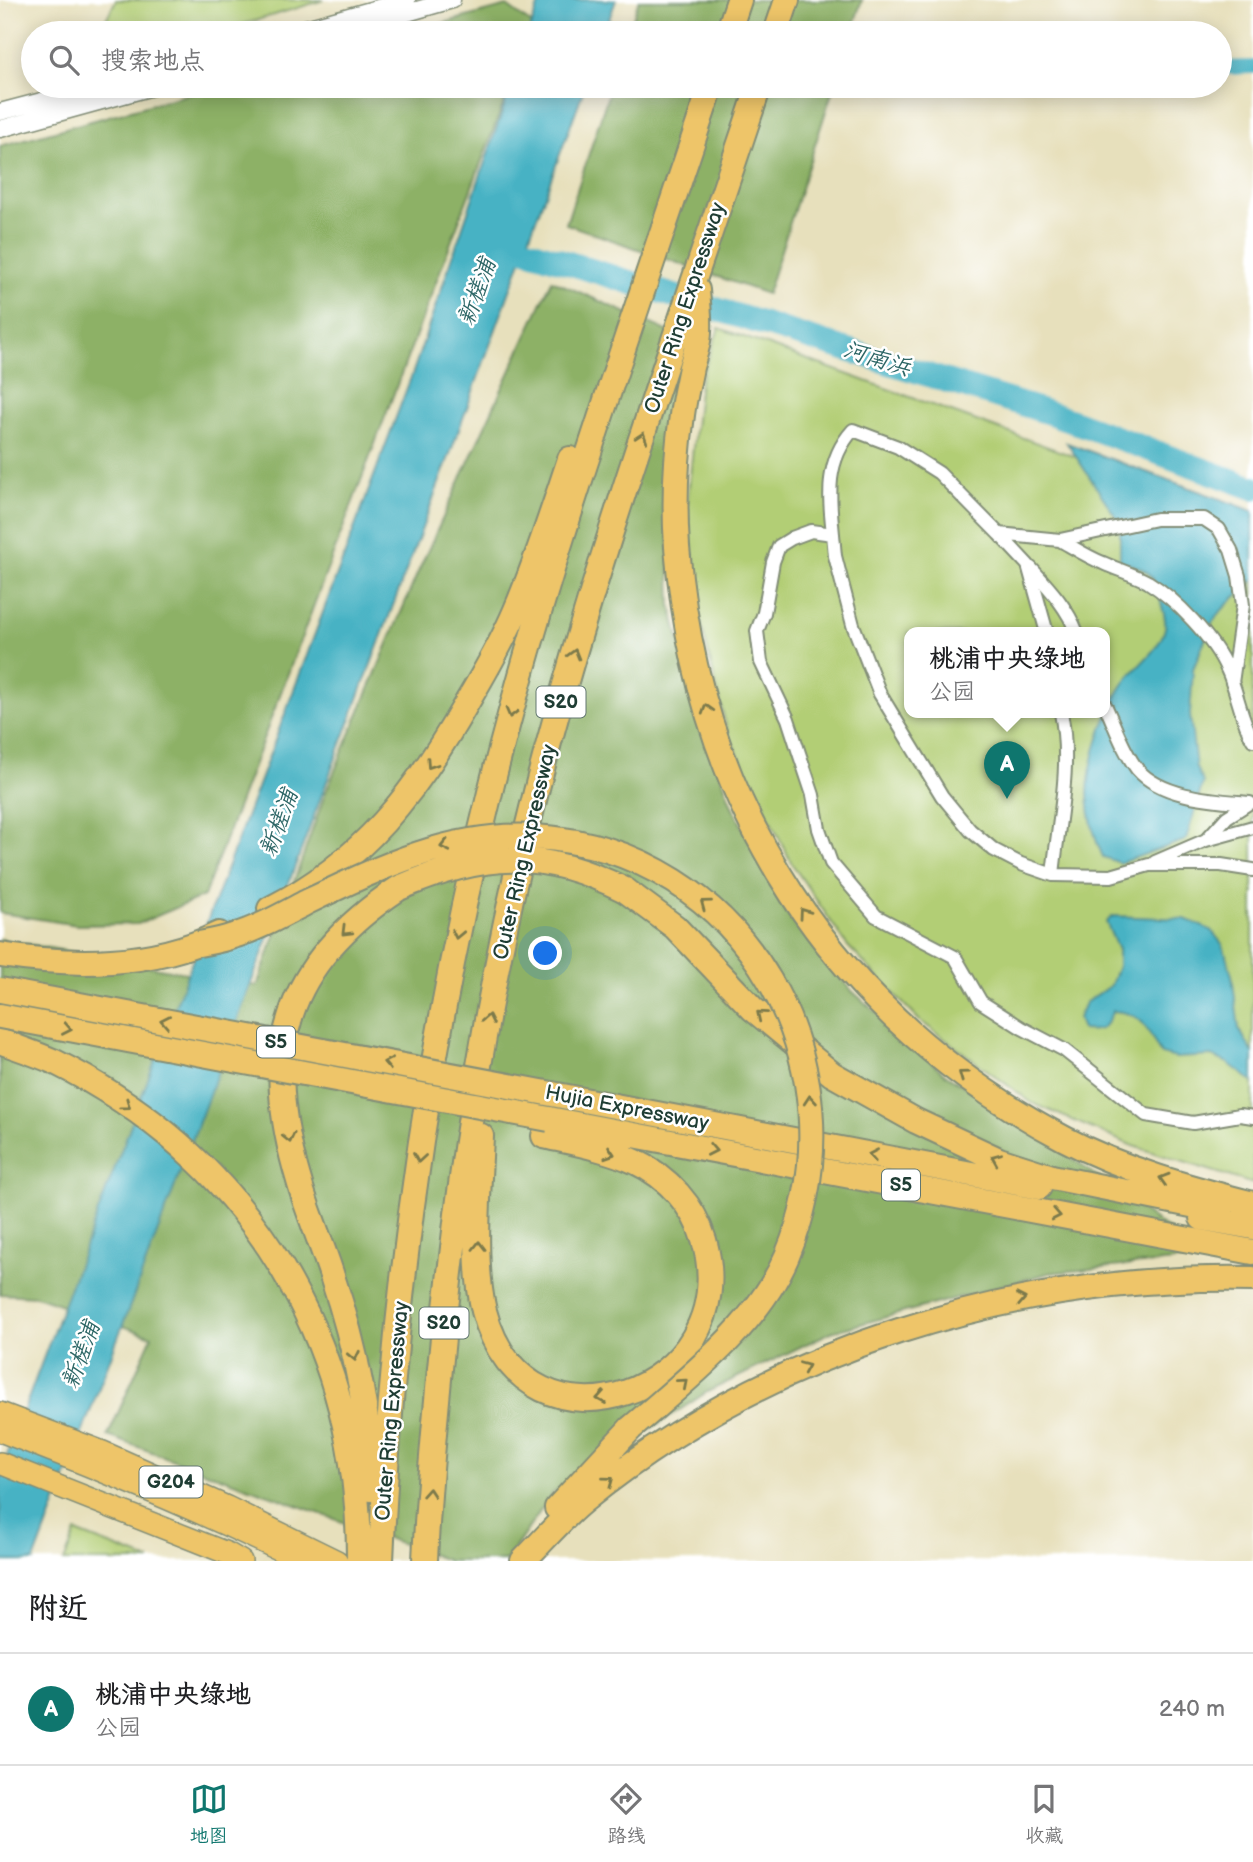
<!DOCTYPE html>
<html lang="zh">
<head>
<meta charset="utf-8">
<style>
	:root { --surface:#fff; --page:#f6f6f6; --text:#202124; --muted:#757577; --line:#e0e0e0; --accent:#0f766e }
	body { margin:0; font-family:"Balsamiq Sans","LXGW WenKai TC",sans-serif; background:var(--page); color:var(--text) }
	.you { position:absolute; left:546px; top:954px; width:24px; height:24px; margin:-18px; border:5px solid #fff; border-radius:50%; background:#1a73e8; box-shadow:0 0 0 10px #1a73e833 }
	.badge { display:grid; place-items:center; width:46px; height:46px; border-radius:50%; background:var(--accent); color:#fff; font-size:23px; font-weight:700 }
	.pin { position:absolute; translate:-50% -58px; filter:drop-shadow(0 2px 4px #0008) }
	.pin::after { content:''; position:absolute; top:37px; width:24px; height:21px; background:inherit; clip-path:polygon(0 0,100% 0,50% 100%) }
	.popup { position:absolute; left:904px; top:627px; width:206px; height:91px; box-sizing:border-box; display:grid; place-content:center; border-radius:14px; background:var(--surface); filter:drop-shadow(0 2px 5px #0005); font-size:23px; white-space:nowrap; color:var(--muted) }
	.popup b { font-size:26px; color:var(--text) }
	.popup::after { content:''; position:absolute; left:50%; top:100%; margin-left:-14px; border:14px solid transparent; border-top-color:var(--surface) }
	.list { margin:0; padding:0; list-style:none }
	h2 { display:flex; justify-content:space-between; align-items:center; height:91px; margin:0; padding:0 28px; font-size:30px }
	h2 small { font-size:23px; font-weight:400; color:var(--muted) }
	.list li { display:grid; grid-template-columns:46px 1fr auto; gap:21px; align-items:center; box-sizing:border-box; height:112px; padding:0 28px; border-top:2px solid var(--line) }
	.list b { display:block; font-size:26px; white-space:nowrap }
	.list p { margin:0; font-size:23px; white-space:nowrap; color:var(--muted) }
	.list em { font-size:23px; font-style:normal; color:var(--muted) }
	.icon { flex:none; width:38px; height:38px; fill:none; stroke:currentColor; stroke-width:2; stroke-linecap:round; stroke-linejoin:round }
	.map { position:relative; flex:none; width:1253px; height:1561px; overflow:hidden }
	.search { position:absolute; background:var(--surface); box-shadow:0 4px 18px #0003; left:21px; right:21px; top:21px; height:77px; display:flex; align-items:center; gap:18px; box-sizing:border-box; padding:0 24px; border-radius:38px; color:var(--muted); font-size:26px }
	.sheet { height:203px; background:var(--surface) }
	nav { display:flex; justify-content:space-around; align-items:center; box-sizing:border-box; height:98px; border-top:2px solid var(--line); background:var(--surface); font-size:19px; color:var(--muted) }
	nav a { display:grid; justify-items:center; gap:4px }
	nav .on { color:var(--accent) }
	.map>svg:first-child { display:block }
</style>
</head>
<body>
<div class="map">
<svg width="1253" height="1561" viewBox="0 0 1253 1561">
	<rect width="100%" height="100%" fill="#fff"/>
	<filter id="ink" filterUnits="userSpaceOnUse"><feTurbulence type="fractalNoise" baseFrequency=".0143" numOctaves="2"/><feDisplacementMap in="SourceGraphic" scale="14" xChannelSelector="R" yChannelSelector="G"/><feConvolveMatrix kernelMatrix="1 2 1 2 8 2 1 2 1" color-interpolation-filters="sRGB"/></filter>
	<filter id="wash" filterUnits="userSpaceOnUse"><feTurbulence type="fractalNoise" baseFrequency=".00686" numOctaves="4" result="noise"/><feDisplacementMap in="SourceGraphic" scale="28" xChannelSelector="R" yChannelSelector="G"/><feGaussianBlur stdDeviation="1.57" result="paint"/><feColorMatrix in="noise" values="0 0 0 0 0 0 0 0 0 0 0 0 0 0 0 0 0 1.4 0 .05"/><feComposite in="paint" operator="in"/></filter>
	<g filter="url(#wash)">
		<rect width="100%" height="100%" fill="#e7e0bc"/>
		<!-- green -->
		<path fill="#b2ce74" stroke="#688654" stroke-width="2" fill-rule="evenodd" d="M116,0H324L214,33H99Z
			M719,328L1253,521V1184L1133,1146L1032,1103L919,1020L847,945L792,864L728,734L700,619L687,506L700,381ZM909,633H1105V713H909Z
			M76,1532L151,1561H64Z"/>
		<!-- forest -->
		<path fill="#8db166" stroke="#56774d" stroke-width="2" d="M639,0H862L851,33H628Z
			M507,6L533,25L530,33H407Z
			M218,86H510L204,896L138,924L77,925L0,913V146Z
			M611,86H834L767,294L566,224Z
			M552,280L683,338L668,505L671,606L694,699L732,806L786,913L852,991L945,1074L1049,1141L1206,1258L1049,1273L831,1332L707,1392L552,1494L506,1561H449L108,1436L152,1336L36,1296L0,1294V939L257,986L325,794L418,572Z"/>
		<!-- water -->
		<path fill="#46b2c4" stroke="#32787c" stroke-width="2" d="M540,0H616L604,33H529Z
			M511,86H585L447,462L34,1561H0V1474L413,372Z
			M1067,443L1253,511V580L1223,609L1212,623L1193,669L1190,715L1196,768L1203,782L1186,840L1120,863L1103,857C1094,838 1089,817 1088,795C1088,763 1107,705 1127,679C1139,664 1161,648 1165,628C1166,622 1164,613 1162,607C1156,575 1151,570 1120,561V523Z
			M1113,916L1185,919L1211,930L1223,945L1232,975L1239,1029L1253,1053V1082L1228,1063L1212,1056L1176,1058L1161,1054C1146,1030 1146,1013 1113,1011C1104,1029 1103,1032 1082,1030L1078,1018L1085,1003L1111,985L1118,966V950L1106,922Z"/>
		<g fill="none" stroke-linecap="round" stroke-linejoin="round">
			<!-- canal -->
			<path stroke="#46b2c4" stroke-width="14" d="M1220,68L1253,67"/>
			<!-- river -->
			<path stroke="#46b2c4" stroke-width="24" d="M498,241L1053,414L1253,488"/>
		</g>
	</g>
	<g filter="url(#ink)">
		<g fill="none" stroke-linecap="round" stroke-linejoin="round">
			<!-- minor casing -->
			<g stroke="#838e78" stroke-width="16">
				<path id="minor" d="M833,534C829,496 825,461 853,430L898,447L939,473L999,534L1028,565L1047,633
					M999,534L1060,540L1156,519H1204L1219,529L1231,550L1239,576L1243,605L1232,683
					M1060,540C1074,548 1088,557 1103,563C1118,570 1133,574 1148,582C1176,599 1214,639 1227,669C1238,692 1240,718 1253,740
					M1031,568C1049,588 1067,607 1077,633
					M1105,705C1115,726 1123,751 1137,769C1162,798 1215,800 1250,803
					M1206,840L1227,817L1249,803
					M1155,862L1206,840L1253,827
					M1253,870L1221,865H1149L1111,876L1053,875L1021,864L994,850L970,830L942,796L880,694L853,625L835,556L833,534L811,531L792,538L779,546L773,562L764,613L757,631L761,662L788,719L799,753L813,795L819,829L831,863L876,916L955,957L981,1002L1022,1028L1064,1050L1146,1115L1193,1123L1240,1115L1253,1117
					M1053,875C1058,822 1072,767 1061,713"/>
			</g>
			<!-- tertiary casing -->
			<g stroke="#838e78" stroke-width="19">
				<path id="tertiary" d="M288,33L407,0
					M337,33L452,0
					M0,112L99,86
					M0,129L156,86"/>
			</g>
			<!-- primary casing -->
			<g stroke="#838e78" stroke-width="24">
				<path id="primary" d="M0,1413L103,1452L227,1507L337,1561
					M0,1431C103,1470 203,1512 302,1561
					M0,1463L229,1554L241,1561"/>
			</g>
			<!-- motorway casing -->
			<g stroke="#838e78" stroke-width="28">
				<path id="motorway" d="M728,33L739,0
					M776,33L787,0
					M697,290C698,304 700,318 699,332C699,344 694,356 691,367C688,383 684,399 682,415C676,457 674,504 677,547C698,807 834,1017 1065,1139C1124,1170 1190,1188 1253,1204
					M625,890L675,927L753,1009L832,1074L916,1121L999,1160L1052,1177L1221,1211
					M270,909C363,862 416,792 466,704C484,674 502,643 516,610C537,561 553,510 570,459
					M0,955C73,966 151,967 219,934
					M0,1041C18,1048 37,1054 55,1062C252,1160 360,1343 359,1561
					M552,1094L1039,1187
					M549,1119L1253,1252
					M481,1136C479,1187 472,1263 484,1311C526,1472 747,1391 704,1240C694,1206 668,1177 636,1162C608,1149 575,1143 544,1136
					M1202,1218L1253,1227
					M371,1489C370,1417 355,1344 332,1276C322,1244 308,1213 299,1181C260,1051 283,965 399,888
					M557,1508L631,1428
					M381,1561C392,1300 429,1038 492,784C551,548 635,317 711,86
					M425,1561C428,1490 435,1419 442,1348C460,1161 490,974 536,792C597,553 682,320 759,86
					M523,1561C543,1541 561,1519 583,1501C770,1349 1014,1274 1253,1279"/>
			</g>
			<!-- minor -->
			<use href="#minor" stroke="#fff" stroke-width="12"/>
			<!-- tertiary -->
			<use href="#tertiary" stroke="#fff" stroke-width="16"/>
			<!-- primary -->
			<use href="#primary" stroke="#eec569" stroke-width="21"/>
			<!-- motorway -->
			<use href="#motorway" stroke="#eec569" stroke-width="24"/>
			<!-- motorway-bridge casing -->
			<g stroke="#838e78" stroke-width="28" stroke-linecap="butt">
				<path id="motorway-bridge" d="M399,888C484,852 541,848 625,890
					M199,944C210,942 222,940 233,936C258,929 284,914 307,902C380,867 452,832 535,837C745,849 866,1067 787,1256C758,1325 686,1380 631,1428
					M0,990L552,1094
					M0,1016L549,1119"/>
			</g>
			<!-- motorway-bridge -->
			<use href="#motorway-bridge" stroke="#eec569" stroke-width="24"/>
		</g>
		<!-- one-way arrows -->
		<defs><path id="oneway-chevron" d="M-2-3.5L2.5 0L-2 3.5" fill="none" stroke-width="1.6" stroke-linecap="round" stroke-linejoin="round" transform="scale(1.75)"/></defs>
		<g stroke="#7c7a4c">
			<use href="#oneway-chevron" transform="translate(642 437) rotate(-71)"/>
			<use href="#oneway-chevron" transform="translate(574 654) rotate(-74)"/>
			<use href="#oneway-chevron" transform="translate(707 709) rotate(-107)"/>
			<use href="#oneway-chevron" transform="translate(511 713) rotate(105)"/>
			<use href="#oneway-chevron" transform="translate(431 764) rotate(124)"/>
			<use href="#oneway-chevron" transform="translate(445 846) rotate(167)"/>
			<use href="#oneway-chevron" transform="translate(705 904) rotate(-143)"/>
			<use href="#oneway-chevron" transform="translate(804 913) rotate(-125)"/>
			<use href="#oneway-chevron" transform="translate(346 931) rotate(135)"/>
			<use href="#oneway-chevron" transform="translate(457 934) rotate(102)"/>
			<use href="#oneway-chevron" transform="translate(761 1015) rotate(-140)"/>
			<use href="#oneway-chevron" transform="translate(488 1019) rotate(-79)"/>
			<use href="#oneway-chevron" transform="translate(165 1021) rotate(-169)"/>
			<use href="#oneway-chevron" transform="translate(67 1029) rotate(11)"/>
			<use href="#oneway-chevron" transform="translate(388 1063) rotate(-169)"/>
			<use href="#oneway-chevron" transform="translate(963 1075) rotate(-144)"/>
			<use href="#oneway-chevron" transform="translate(810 1100) rotate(-95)"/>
			<use href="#oneway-chevron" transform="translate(126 1105) rotate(36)"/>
			<use href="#oneway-chevron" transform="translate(289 1138) rotate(77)"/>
			<use href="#oneway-chevron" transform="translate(712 1150) rotate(11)"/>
			<use href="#oneway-chevron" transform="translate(610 1153) rotate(18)"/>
			<use href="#oneway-chevron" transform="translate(873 1155) rotate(-169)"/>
			<use href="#oneway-chevron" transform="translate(419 1158) rotate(99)"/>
			<use href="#oneway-chevron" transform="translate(996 1158) rotate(-157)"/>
			<use href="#oneway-chevron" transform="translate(1164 1179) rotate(-163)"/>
			<use href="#oneway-chevron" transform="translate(1056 1215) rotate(11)"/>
			<use href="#oneway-chevron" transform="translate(479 1246) rotate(-90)"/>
			<use href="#oneway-chevron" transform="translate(1021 1299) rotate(-11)"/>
			<use href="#oneway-chevron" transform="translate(354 1356) rotate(78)"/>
			<use href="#oneway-chevron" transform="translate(805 1367) rotate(-23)"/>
			<use href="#oneway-chevron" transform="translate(683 1383) rotate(-41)"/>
			<use href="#oneway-chevron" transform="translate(601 1398) rotate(171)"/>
			<use href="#oneway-chevron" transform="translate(609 1481) rotate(-37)"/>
			<use href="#oneway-chevron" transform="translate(429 1493) rotate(-86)"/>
		</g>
	</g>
	<g text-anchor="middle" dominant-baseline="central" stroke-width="5" stroke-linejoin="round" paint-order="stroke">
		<!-- shield labels -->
		<g fill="#fff" stroke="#627771" stroke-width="2">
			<rect x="536.5" y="686.5" width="49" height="31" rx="5"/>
			<rect x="257" y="1026.5" width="38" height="31" rx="5"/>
			<rect x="882" y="1169.5" width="38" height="31" rx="5"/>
			<rect x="419.5" y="1307.5" width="49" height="31" rx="5"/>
			<rect x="139.5" y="1466.5" width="63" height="31" rx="5"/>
		</g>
		<g font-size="19" font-weight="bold" fill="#1f3d34">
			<text x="561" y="702">S20</text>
			<text x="276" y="1042">S5</text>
			<text x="901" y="1185">S5</text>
			<text x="444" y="1323">S20</text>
			<text x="171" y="1482">G204</text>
		</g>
		<!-- street labels -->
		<g font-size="21" fill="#1f3d34" stroke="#fff">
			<text transform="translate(685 308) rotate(-72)">Outer Ring Expressway</text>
			<text transform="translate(525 852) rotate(-77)">Outer Ring Expressway</text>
			<text transform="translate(627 1108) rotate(11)">Hujia Expressway</text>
			<text transform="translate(392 1411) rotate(-85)">Outer Ring Expressway</text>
		</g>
		<!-- water labels -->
		<g font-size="23" font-style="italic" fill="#2d6666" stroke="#fff">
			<text transform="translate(477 292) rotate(-70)">新槎浦</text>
			<text transform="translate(877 359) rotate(17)">河南浜</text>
			<text transform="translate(279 823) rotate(-70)">新槎浦</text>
			<text transform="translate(81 1355) rotate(-70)">新槎浦</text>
		</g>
	</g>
</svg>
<div class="you"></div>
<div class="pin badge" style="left:1007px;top:799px">A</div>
<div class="popup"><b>桃浦中央绿地</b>公园</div>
<div class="search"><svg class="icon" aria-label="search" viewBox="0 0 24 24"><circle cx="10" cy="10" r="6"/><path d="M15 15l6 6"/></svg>搜索地点</div>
</div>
<section class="sheet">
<h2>附近<small></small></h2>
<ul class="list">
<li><span class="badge">A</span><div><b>桃浦中央绿地</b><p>公园</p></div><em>240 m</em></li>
</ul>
</section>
<nav>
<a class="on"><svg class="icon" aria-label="map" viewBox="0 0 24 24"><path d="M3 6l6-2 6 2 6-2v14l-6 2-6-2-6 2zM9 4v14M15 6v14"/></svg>地图</a>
<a><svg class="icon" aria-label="directions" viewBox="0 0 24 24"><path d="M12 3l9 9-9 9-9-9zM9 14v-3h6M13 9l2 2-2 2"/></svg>路线</a>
<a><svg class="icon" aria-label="saved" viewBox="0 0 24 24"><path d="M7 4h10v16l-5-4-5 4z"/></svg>收藏</a>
</nav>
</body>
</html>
